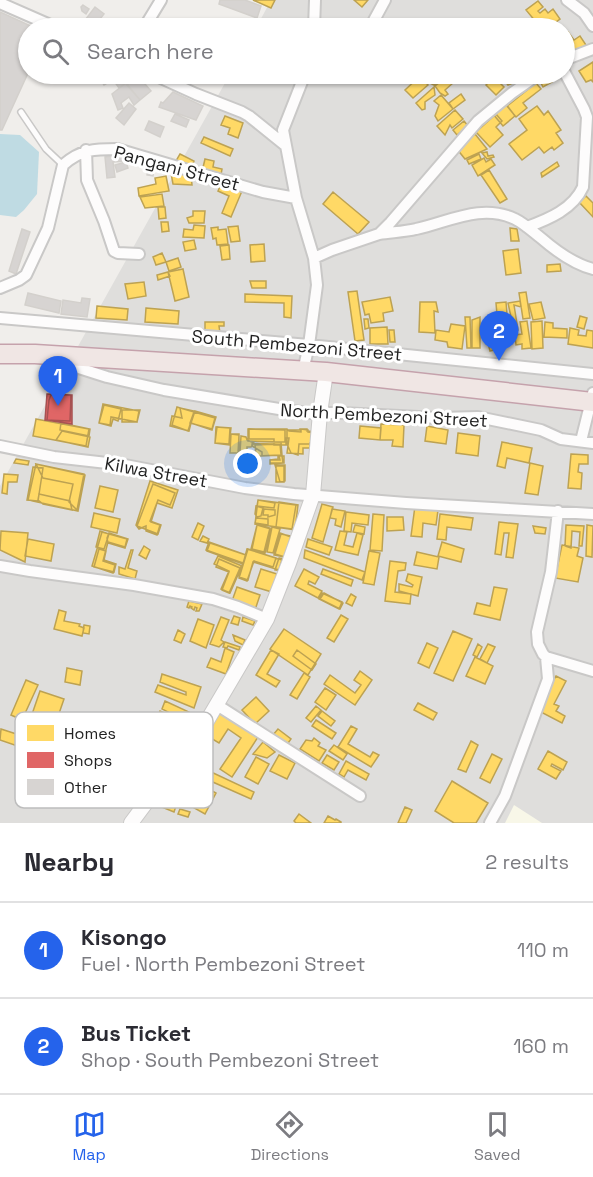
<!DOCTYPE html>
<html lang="en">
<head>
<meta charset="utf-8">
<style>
	:root { --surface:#fff; --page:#f7f7f7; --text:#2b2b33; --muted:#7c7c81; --line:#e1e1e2; --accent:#2563eb }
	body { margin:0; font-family:"Space Grotesk",sans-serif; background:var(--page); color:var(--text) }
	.you { position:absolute; left:248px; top:464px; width:21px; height:21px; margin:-15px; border:4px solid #fff; border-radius:50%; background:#1a73e8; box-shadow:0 0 0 9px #1a73e833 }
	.badge { display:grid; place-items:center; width:39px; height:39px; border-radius:50%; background:var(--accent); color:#fff; font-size:20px; font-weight:700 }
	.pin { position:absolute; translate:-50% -50px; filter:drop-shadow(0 2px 3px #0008) }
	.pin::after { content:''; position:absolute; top:32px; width:21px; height:18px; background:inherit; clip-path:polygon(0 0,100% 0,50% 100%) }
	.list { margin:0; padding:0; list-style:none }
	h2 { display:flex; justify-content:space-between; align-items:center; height:78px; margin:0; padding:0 24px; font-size:26px }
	h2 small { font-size:20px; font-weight:400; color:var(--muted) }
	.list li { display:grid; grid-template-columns:39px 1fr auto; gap:18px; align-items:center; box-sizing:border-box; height:96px; padding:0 24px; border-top:2px solid var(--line) }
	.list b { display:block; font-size:22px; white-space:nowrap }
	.list p { margin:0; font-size:20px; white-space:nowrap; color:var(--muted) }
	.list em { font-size:20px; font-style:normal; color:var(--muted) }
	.icon { flex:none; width:33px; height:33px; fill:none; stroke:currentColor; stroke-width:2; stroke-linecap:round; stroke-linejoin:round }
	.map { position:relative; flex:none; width:593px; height:823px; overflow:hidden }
	.search { position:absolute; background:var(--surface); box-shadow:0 2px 4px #0004; left:18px; right:18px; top:18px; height:66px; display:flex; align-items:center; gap:15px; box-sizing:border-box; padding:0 21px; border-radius:33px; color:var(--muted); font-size:22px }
	.sheet { height:270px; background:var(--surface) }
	nav { display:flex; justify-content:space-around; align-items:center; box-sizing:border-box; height:84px; border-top:2px solid var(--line); background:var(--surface); font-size:16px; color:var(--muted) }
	nav a { display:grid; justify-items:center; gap:3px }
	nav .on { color:var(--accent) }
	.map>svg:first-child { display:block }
</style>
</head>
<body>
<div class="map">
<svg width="593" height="823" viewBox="0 0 593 823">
	<rect width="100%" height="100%" fill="#f0eeeb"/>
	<!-- residential -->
	<path fill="#dfdedc" d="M271,0H593V823H0V486L230,74H564V28H256Z"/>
	<!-- education -->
	<path fill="#f8f7e8" d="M514,805L542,823H505Z"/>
	<!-- water -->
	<path fill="#bfdbe3" d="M0,134L20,135L39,152L37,194L24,210L16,217L0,215Z"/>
	<!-- homes -->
	<path fill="#ffd966" stroke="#bda252" stroke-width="1.5" d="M253,0H275L271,8Z
		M354,0H368L362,7Z
		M538,1L543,7L538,11L540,13L545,9L548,13L553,9L560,19L548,28H541L526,10Z
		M397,20L403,27L388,28Z
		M568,32L574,40L580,36L586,45L568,57L564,52V35Z
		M593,62V82L591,80L586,82L579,71Z
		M425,74H433L431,76L433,77L429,81L424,75Z
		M438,74H447L434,85L428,82Z
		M500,74H510L513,78L508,81L511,84L508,85Z
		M548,74L552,82L543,87L539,79Z
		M550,74H563L555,80Z
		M420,76L428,85L413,98L405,90Z
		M448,76L453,83L445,90L448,94L445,96L440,93L435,86Z
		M494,77L504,87L496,95L486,85Z
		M536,83L541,89L523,103L527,108L516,117L507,106Z
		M434,87L435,95L425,102V109L422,110L416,103Z
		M461,94L465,100L453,109L449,103Z
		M441,95L453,109L438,121L435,116L439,105L434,101Z
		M506,104L515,116L503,126L493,114Z
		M537,106L544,115L548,111L561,130L556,133L563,143L554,150L552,147L544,153L539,147L522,160L509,144L527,130L519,119Z
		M455,110L463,119L452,128L450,125L445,135L437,126Z
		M496,114L502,121L496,127L503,135L490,147L476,132Z
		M225,116L243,123L238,138L228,134L230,128L221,125Z
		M464,121L468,126L457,135L453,130Z
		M475,134L487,149L465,159L457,149Z
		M204,137L233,149L230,156L201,143Z
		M487,152L488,156L493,155L494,157L487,159L482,153Z
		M180,154L194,161L191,168L176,161Z
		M479,154L481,159L469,164L467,160Z
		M484,158L486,162L491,159L495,165L478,176L472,165Z
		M205,159L214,161L213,167L222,169L221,175L202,172Z
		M557,162L559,166L542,177L541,173Z
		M170,168L178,170V174L191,175L192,185L173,184Z
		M489,170L507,199L500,203L481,175Z
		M166,176L169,191L139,196L138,188L156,184L155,178Z
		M222,182L242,191L231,217L222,213L229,196L218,191Z
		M333,192L369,222L358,234L323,204Z
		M162,194L164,206L145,208L140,197Z
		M586,196L593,203V217L579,202Z
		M158,207H165L166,218L159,219Z
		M193,211H205L204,223H189L187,218L193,216Z
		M161,222H168L169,231L162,232Z
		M194,225L205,226L204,238L183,237L184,229L193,230Z
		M238,226L240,241L231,242L228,227Z
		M218,227V230L226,229L228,244L217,245L216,238L213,239L211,228Z
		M510,228L517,229L519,241H511Z
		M194,240L196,249L185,251L183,242Z
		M264,244L265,261L251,262L250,245Z
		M229,245L230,259L222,260L220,246Z
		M518,249L521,273L506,275L503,251Z
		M162,253L166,262L156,265L153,257Z
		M178,258L181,267L169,271L166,262Z
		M560,264L561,271L547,272V265Z
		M183,269L189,297L175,301L168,272Z
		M168,272L170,276L158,280L157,275Z
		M250,281H266V288H252Z
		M144,282L146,296L128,299L125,284Z
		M357,291L364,340L355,341L348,292Z
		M526,292L530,318L523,319L519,293Z
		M245,294L292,296L291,318L284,317V303L245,302Z
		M390,297L393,311L383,313L384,321L371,323L369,314L365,315L362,302Z
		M520,301L521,307L514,305L518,330L514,331L508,303Z
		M420,302H436L438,312L434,311L435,333L419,332Z
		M506,302L508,326L498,327L496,303Z
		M541,302L545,318L533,320L529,304Z
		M97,306L128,309L127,320L96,318Z
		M146,308L179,311L178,324L145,322Z
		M580,316L587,318L584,329L577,327Z
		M465,317H470L471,348H467Z
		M480,317V348H472V320Z
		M364,319H368L369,328L365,329Z
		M527,321L531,348L522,349V344L516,345L515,335L522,334L520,322Z
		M542,321L543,348L532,349L531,322Z
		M205,322H224V326H219L220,333H205Z
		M545,322L553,323V328L567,329V338L544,337Z
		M451,324L465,326L462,349L448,347L447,342L435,340L436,330L449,332Z
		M496,324L502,348L490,351L484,327Z
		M387,327L388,344H370V328Z
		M570,328L579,330L578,335L586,336L587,330L593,331V348L568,344Z
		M389,330H394L395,342H390Z
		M103,404L139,411L137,422L111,417L110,425L99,423Z
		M104,405L121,409L118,421L113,419L111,426L99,423Z
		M177,407L194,412L188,431L172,425Z
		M180,408L194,411L189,431L170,426L172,416L182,418Z
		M122,410H140L137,422H122Z
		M195,411L216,417L212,430L191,423Z
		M194,412L215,418L212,429L190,423Z
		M36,419L89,429L86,446L33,436Z
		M61,423L90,429L89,436L60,430Z
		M381,424L404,425L403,447L392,446L393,440H380Z
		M360,426L381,428L380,440L359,438Z
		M427,426L448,430L446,444L425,441Z
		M216,427L230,428L229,444L215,443Z
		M217,427L231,428L229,445L215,443Z
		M248,429L285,430V442L248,441Z
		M249,429H287L289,431L301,432V429L308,430V432L318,433L317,443H310V448H303V454L287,453L289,438H286V445H274V439H249Z
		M300,429H307V431L318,432L317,444H299L298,455L291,453L287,444V430H300Z
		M62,431L90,437L88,447L56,440Z
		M458,433L480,436L478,456L456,453Z
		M231,434H239V453H230Z
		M231,434L239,435L238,453H230Z
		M241,436L246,437L247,440L254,443L251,447H247V453H240Z
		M281,442L282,455L262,456V452L252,446V444Z
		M502,442L532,448L529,463L507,458L505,468L497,466Z
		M280,444L281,455L256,456L255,445Z
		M571,454L588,455V464H579L578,472L582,473L581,489L568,488Z
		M278,456H282L283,463L270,464V460L278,459Z
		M279,456H284V463H270V460H280Z
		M16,459L29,461L28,465L14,463Z
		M530,463L543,466L538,495L525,493Z
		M36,464L84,474L77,510L69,502L73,484L43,478Z
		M36,464L85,475L78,511L28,500Z
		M275,465H285V481L280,482Z
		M276,466H284V482H276Z
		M33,467L43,468L38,501L27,500Z
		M4,474L18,475L17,482H8L7,494L2,493Z
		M150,481L178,490L172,508L157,503L151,522L160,525L157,535L146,531V526L139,529L136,525Z
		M153,484L175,493L170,505L158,500L150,521L161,525L158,534L137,526Z
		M100,486L118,490L113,512L95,508Z
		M39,494L70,501L72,510L43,504L38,500Z
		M258,500L275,503L274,508L257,506Z
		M258,500L296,505L292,529L255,524Z
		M279,502L298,505L295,530L276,527Z
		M322,504L333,507L323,542L312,538Z
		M256,506L263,508L261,516L257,517L255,514Z
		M415,506L438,510L436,525L423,523L422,537L411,536Z
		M264,509L275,510V515L268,517V515H263Z
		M332,509L345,511L341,527L335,525L336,519L330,518Z
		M346,512L369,515L368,525L352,523L351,532L344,531Z
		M94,513L120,519L117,533L91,527Z
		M373,514L384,515L382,551L370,550Z
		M440,514L473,518L471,530L447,527L446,540L437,539Z
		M387,517H403L404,530L387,531Z
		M256,518L268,519V525L255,523Z
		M499,522L518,524L513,558L506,557L509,533H504L501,555L495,554Z
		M198,523L204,526L198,540L192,537Z
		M257,525L270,528L264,552L252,549Z
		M257,525L271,529L265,553L251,549Z
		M355,525L365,527L364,534L353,532Z
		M566,525L584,526L582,546H579L580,532L572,531L571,548L565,546Z
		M587,525L593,526L592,557L586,556Z
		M533,526L546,528L545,534L535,533Z
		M272,527L280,529L273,553L267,552Z
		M1,531L28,533L25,562L0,550Z
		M100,531L109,534L104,549L96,547Z
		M340,531L347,532L344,545L353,547L357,533L363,535L358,555L335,550Z
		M102,532L127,539L125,547L108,542L103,561L115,565L113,573L92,566Z
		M109,533L128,539L125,548L108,543L107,538Z
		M280,533L291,537L284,557L274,555Z
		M281,534L291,536L285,557L275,554Z
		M203,536L209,539L207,543L200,541Z
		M28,539L54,544L51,561L25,556Z
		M308,539L332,547L329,555L306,547Z
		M209,542L246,555L243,563L206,550Z
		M442,542L464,549L461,562L438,556Z
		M210,543L246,555L243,564L207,551Z
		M562,545L579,548L577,556L583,558L578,582L555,578Z
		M144,546L150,550L146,559L139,555Z
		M99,549L106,551L104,560L116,564L114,572L94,567Z
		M247,549L282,560L279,570L253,562L248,580L239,577L240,568L243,564Z
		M248,549L276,558L273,567L254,561L247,581L239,578Z
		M131,550H133L128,568L137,571L135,579L119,574V567L125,569Z
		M305,550L365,572L362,580L304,558Z
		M369,551L380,553L374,585L363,583Z
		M417,552L439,557L437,569L414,565Z
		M218,556L242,566L230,593L221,589L229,571L214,564Z
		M279,558L285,559L282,571L275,570Z
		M219,559L240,568L229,593L222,590L229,572L216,567Z
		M390,561L406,563L405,570L398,571L395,592L411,594L410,604L385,601Z
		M261,569L277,574L272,592L255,587Z
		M304,569L319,577L315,584L309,581L308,584L322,591L318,598L295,586Z
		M323,569L353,580L351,586L321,574Z
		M408,574L422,577L418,596L399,591V584L412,587L413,585L406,581Z
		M237,587L260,595L255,610L232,601Z
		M494,587L507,589L500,620L474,614L477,603L490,606Z
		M322,593L342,602L339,609L319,599Z
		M324,593L343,603L340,609L320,599Z
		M351,594L356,597L352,606L346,603Z
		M189,601L202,604L199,611H196L197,608L195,607L194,610L191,608L192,607L190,606L189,608L187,607Z
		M59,610L66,612L64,621L80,624L79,626L84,628L82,636L54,629Z
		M341,615L348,619L334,642L327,638Z
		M234,616L240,618L238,625L231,623Z
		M221,617L229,620L221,640L224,642L219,647L210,644Z
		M243,617L255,621L253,625L242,621Z
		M198,619L214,625L206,648L190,641Z
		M84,625L90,626L89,634L83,633Z
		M284,629L321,654L308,675L270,649Z
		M178,630L185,634L181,643L174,640Z
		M453,631L472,639L453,681L434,673Z
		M233,635L245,640L243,645L235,641Z
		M225,642L240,647L239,650L228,646L227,648L223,647Z
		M427,643L438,648L429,668L418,663Z
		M478,644L482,647L477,657L473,655Z
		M488,644L495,647L487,663L480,659Z
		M225,648L234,652L226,674L207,667L211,658L221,662Z
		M271,650L279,654L267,674L280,681L276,687L256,675Z
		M297,650L316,664L312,670L293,656Z
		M475,657L493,666L485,684L466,676Z
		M67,668L82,671L80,685L65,682Z
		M360,671L372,680L355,705L324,684L330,675L355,693L361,685L354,680Z
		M304,673L310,677L297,699L290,695Z
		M162,674L201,687L194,708L155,692L158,685L186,695V692L160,682Z
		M556,676L566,681L554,704L559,706L556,711L565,716L562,723L537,710Z
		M26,680L38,685L22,720L11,715Z
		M325,688L336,695L326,710L315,702Z
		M40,691L64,699L53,731L29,723Z
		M256,697L269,711L255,724L242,710Z
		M165,701L189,712L180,732L156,721L160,711L171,716L172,714L162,709Z
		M418,703L437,713L433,720L414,710Z
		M316,706L321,710L311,722L306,718Z
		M219,711L258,737L232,777L220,769L241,738L228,729L219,743L204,734Z
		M322,711L335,721L331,726L318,716Z
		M316,720L336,733L332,739L312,726Z
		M351,726L357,729L348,744L370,757L373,752L379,755L371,767L338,747Z
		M1,729L38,741L35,752L0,740Z
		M278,729L291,739L286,746L272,736Z
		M314,738L320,743L318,746L326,750L319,761L300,749L306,740L312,741Z
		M471,741L478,745L466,772L458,769Z
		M263,742L275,752L267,758L253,754Z
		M334,745L347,754L343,760L329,751Z
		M548,751L567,762L563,770L552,764L551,766L561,771L556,779L538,769Z
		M492,754L502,759L490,783L480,778Z
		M279,755L295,763L287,779L270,771Z
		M327,755L339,762L334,770L322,763Z
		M256,757L269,764L258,784L245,777Z
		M346,761L369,774L366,780L348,770L344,777L339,774Z
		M209,771L254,792L251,799L206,779Z
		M182,774L216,793L205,814L171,795Z
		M452,781L488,803L476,823H454L435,811Z
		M161,796L177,803L174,812L157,805Z
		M405,807L412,810L406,823H398Z
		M180,809L190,812L188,817L178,814Z
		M299,814L311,823H296L294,821Z
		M328,816L335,820L336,819L341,822V823H324Z"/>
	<!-- shops -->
	<path fill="#e06666" stroke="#a75252" stroke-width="1.5" d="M47,394L71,395L70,421L45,420Z
		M51,395H72V424L47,420L49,400Z"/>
	<!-- building -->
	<path fill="#d7d4d2" stroke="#d3d0cc" stroke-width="1.5" d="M220,0H245L261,6L257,18L219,4Z
		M83,5L89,9L86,14L82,11L81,7Z
		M95,7L104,14L93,28H79Z
		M0,12L35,28H28V73L2,130H0Z
		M104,74H122L104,85L99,77Z
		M124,74H126L131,79L119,88L114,81Z
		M138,76L151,91L140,100L127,85Z
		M126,83L140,100L134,105L129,97L121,103L123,108L118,110L112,94Z
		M173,92L203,106L196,120L159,107L161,102L163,103Z
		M129,103L136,109L124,125L116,118Z
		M175,114L189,120L186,127L171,121Z
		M149,121L164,127L160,137L145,130Z
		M125,154V161L113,162L115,177L107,178L105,157Z
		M126,162L128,168L117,172L115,165Z
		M149,162L155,163L153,176L147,175Z
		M22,229L30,232L16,274L9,271Z
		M28,293L61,301L59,313L25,305Z
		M82,298L90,299L87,317L61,314L63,300L81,303Z"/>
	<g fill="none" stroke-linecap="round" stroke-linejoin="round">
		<!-- service casing -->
		<g stroke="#c9c8c7" stroke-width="8">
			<path id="service" d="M21,112L46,149L63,165"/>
		</g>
		<!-- minor casing -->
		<g stroke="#c9c8c7" stroke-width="14">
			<path id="minor" d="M567,0L584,13L593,26
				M0,3L57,28
				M144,28L161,0
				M314,28L315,0
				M367,28L372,24L385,0
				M564,60L593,49
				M152,74L196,94L242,112L249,116L285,145
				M86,150L87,180L104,221L114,251L118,253L139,254
				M527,227C549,219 573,209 583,187L587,117L584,109L564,71
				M379,234C391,232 404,232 416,229C449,222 481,203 515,219C525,224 533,232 541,238C556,251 574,264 593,269
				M314,258L332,250L379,234L390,223L478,121L512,93L539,74
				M0,288L19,280L26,275L48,228L63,165C81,149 95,149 117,149L263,192L296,198
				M0,318L309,345L593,374
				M57,361L107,377L164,390L285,410L308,413H341L438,418L478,417L541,430L561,439L593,443
				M303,371L309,345L317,285L314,258L296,198L283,130L305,74
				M581,441L593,393
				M0,446L54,457L125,465L245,488L294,494L406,503L593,514
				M558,511L551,572L537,632L538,644L543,654L546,657L593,671
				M0,566L30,571L134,585L213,599L238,607L267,619
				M217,705L360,796
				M490,823L505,796L548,679L546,657"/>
		</g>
		<!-- tertiary casing -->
		<g stroke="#c9c8c7" stroke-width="16">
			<path id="tertiary" d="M131,823L207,721L267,619L289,563L313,495L320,413L326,372"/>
		</g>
		<!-- trunk casing -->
		<g stroke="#c5a2ac" stroke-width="21">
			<path id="trunk" d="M0,354H35L326,372L593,402"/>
		</g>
		<!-- service -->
		<use href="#service" stroke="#fdfcfc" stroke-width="5"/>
		<!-- minor -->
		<use href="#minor" stroke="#fdfcfc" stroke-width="10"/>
		<!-- tertiary -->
		<use href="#tertiary" stroke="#fdfcfc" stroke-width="14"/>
		<!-- trunk -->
		<use href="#trunk" stroke="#f0e6e4" stroke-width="18"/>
	</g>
	<g text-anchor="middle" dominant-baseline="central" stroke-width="6" stroke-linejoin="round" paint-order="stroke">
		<!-- street labels -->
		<g font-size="18" fill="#222" stroke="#fff">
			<text transform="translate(177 168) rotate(15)">Pangani Street</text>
			<text transform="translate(297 345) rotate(5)">South Pembezoni Street</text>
			<text transform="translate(384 415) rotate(3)">North Pembezoni Street</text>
			<text transform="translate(156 472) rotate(10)">Kilwa Street</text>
		</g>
	</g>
	<!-- legend -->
	<rect x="15" y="712" width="198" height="96" rx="9" fill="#fff" stroke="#bdbdbd" stroke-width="1.5"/>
	<rect x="27" y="725" width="27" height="16" fill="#ffd966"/>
	<rect x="27" y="752" width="27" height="16" fill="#e06666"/>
	<rect x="27" y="779" width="27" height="16" fill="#d7d4d2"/>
	<g font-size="16" fill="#222">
		<text x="64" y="739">Homes</text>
		<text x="64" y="766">Shops</text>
		<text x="64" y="793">Other</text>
	</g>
</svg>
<div class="you"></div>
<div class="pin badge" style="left:58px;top:406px">1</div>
<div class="pin badge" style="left:499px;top:361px">2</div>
<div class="search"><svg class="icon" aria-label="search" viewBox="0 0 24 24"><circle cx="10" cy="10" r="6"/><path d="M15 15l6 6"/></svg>Search here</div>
</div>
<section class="sheet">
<h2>Nearby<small>2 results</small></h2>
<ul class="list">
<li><span class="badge">1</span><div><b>Kisongo</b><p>Fuel · North Pembezoni Street</p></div><em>110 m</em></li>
<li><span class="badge">2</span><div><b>Bus Ticket</b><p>Shop · South Pembezoni Street</p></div><em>160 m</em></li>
</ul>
</section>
<nav>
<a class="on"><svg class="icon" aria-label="map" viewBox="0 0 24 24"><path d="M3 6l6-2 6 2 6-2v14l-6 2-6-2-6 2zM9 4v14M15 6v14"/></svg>Map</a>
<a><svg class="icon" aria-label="directions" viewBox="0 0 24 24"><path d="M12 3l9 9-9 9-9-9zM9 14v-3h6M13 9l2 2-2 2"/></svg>Directions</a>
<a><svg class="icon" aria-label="saved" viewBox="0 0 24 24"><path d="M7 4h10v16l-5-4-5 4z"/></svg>Saved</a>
</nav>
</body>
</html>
